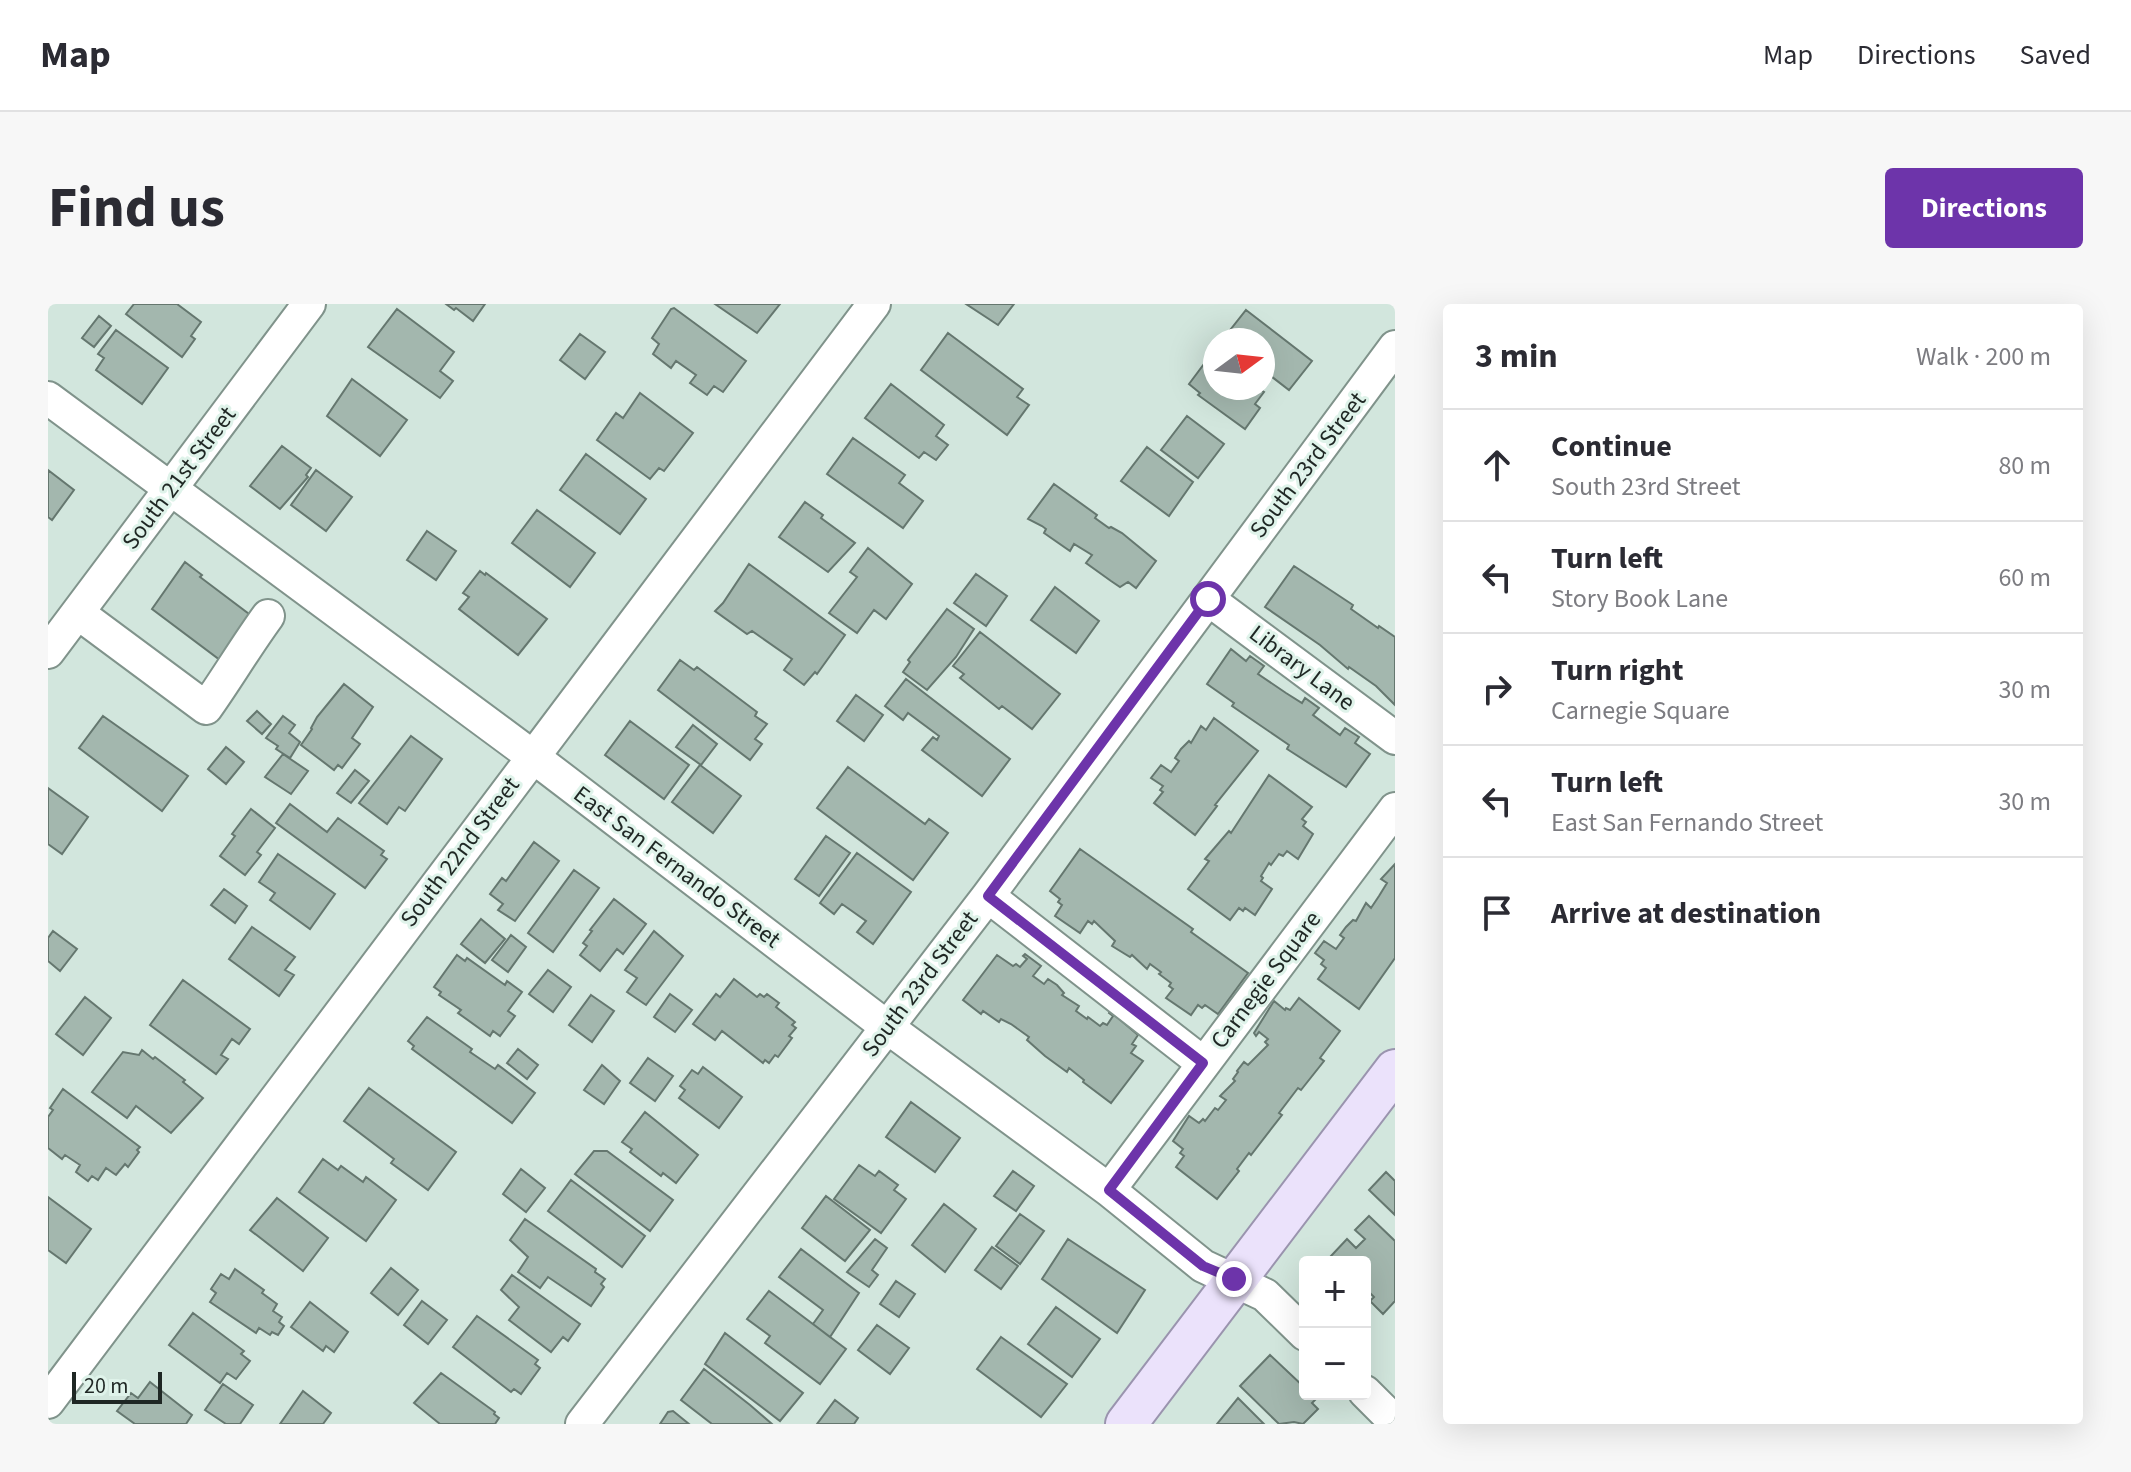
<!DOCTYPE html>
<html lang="en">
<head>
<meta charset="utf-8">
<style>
	:root { --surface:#fff; --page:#f7f7f7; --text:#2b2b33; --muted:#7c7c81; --line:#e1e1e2; --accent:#6d34aa }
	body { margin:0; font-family:"Source Sans 3",sans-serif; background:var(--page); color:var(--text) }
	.controls { position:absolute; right:24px; bottom:24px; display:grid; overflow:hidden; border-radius:8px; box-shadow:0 8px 32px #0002 }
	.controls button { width:72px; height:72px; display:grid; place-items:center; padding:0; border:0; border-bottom:2px solid var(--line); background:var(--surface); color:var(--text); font:40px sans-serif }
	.compass { position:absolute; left:1155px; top:24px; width:72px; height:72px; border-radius:50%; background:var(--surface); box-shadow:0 8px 32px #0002; rotate:75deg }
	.scale { position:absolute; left:24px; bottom:20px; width:90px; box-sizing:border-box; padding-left:8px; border:4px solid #1f2724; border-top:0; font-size:22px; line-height:28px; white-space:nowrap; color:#1f2724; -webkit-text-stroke:6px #dff3ea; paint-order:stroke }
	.stop { position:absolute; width:24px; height:24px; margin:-18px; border:6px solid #6d34aa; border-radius:50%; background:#fff }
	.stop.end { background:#6d34aa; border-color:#fff; box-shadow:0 2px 8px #0008 }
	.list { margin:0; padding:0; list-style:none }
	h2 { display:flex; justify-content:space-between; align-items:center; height:104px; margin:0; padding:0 32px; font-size:34px }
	h2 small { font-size:26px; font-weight:400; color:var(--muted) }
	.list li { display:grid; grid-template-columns:52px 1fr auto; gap:24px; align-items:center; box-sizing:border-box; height:112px; padding:0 32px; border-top:2px solid var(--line) }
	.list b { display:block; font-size:30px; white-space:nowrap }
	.list p { margin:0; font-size:26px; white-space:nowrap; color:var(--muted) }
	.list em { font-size:26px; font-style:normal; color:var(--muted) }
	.icon { flex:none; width:44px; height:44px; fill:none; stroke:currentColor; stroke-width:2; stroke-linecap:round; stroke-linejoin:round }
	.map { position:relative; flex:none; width:1347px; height:1120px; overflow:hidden; border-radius:8px }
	header { display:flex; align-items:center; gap:48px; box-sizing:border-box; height:112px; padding:0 40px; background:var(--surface); border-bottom:2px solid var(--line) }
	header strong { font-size:38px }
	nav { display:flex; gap:44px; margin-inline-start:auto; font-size:28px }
	.intro { display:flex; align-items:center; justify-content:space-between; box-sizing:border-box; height:192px; padding:0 48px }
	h1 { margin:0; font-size:56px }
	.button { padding:20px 36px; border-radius:8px; background:var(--accent); color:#fff; font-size:28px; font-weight:700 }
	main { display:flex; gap:48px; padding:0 48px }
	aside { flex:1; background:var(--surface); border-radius:8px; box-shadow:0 8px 32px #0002 }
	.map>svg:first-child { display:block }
</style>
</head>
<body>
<header>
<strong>Map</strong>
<nav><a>Map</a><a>Directions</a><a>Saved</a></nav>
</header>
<div class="intro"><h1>Find us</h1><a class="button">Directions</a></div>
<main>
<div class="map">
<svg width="1347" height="1120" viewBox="0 0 1347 1120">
	<rect width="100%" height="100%" fill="#d2e6dd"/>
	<!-- building -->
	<path fill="#a3b7ae" stroke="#65776f" stroke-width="2" d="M86,0H129L153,18L143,32L147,35L134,53L78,10Z
		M398,0H437L425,17L408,4L406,6Z
		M667,0H732L709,29Z
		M918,0H966L950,21Z
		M626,4L698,57L675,88L666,82L659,91L642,79L648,71L628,57L623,64L605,50L611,40L604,34L623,5Z
		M349,5L406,48L392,67L405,77L392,94L320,43Z
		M1198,6L1264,57L1241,86L1215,66V36L1175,35Z
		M51,12L63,22L46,43L34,34Z
		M68,26L120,64L94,100L48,66L56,54L50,50Z
		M900,29L975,85L969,93L981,101L959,131L873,66Z
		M532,30L557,48L537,75L512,56Z
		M1162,52L1167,56V84H1210L1216,88L1207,100L1212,104L1197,125L1150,91L1152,89L1141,80Z
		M304,75L359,116L332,152L279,112Z
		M843,80L896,121L888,132L900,141L888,156L876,148L871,154L817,114Z
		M592,89L645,129L616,167L611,164L602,175L549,136L568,109L575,114Z
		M1139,112L1176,140L1150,174L1113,146Z
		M805,134L857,171L851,179L875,197L855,224L779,170Z
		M234,142L263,164L258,171L260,173L232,205L202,182Z
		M1099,143L1145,178L1121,212L1073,177Z
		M538,150L598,195L572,230L512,186Z
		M0,166L26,186L4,216L0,213Z
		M268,166L304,193L278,227L243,201Z
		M1006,180L1049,211L1047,214L1061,224L1063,223L1074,229L1108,257L1088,284L1080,278L1072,283L1063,277L1038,259L1044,251L1026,240L1022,247L996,229L998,225L994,222L980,215Z
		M757,198L775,211L773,214L807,239L780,268L731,233Z
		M489,206L547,249L522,283L464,239Z
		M379,227L408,247L388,276L359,256Z
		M820,244L864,280L838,315L826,306L809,329L781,309L809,273L802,268Z
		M137,258L154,271L152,273L205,313L172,356L104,305Z
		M701,260L797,331L769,370L767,368L756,381L736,366L744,355L704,327L699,330L667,307L675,299Z
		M1246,262L1305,301L1303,305L1330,324L1331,322L1347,333V401L1328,382L1301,363L1300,365L1272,341L1217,303Z
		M432,267L437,271L438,269L499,315L470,351L411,305L421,293L415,289Z
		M928,270L959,292L938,322L906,299Z
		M1007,283L1051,317L1028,349L983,316Z
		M899,305L926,325L908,353L879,386L855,368L862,358L860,356Z
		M932,328L1012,390L984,425L954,402L951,405L912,374L916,370L905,362Z
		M1183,345L1198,357L1202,352L1216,362L1210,370L1238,389L1254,399L1257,394L1271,404L1265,411L1292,431L1297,424L1311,433L1307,439L1322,450L1298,483L1239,445L1241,441L1184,402L1186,399L1159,380Z
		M632,356L646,366L649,363L709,408L707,412L719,420L707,435L714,440L702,456L610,386Z
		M858,375L962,455L934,492L874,446L885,433L889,436L891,432L860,409L855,416L837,402Z
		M296,380L325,403L304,434L312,440L294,464L290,461L286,466L253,441L264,425L263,424L269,413Z
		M808,391L835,411L816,437L789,417Z
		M209,407L223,420L214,430L199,417Z
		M55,412L140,472L114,507L31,444Z
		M235,412L247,421L241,429L252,438L242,454L228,445L230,442L218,434Z
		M1166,414L1210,447L1167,501L1169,502L1147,531L1106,499L1115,488L1112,486L1115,482L1103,474L1113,461L1123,468L1131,457L1127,454L1133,445L1141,437L1143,439L1153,422L1158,426Z
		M582,417L641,461L616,495L557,451Z
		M645,421L669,440L653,461L628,443Z
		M363,432L394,455L357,507L351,503L339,520L311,499Z
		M178,443L196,458L178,480L160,465Z
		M235,450L260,467L243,490L217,473Z
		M652,461L693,492L665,529L624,498Z
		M800,463L877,520L881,515L900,529L865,576L769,504Z
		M307,466L321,477L303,499L289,489Z
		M1221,471L1264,503L1254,515L1258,518L1255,522L1265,530L1250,555L1239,547L1235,552L1231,550L1223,561L1221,559L1213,572L1215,574L1213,577L1224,585L1207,611L1197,604L1195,607L1191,604L1182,616L1140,585L1161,557L1157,555L1181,527L1183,529Z
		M0,484L40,513L14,550L0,540Z
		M242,500L279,528L290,514L336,547L333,551L339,555L317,584L228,519Z
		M203,505L227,524L209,548L213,551L197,571L172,552L187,532L184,530Z
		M778,532L802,549L771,592L747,575Z
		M486,538L511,557L467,617L450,606L455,600L442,590L454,574L458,577Z
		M1032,545L1145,625L1143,628L1200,669L1170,710L1157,701L1154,704L1150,701L1143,711L1118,694L1125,685L1121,682L1123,679L1111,670L1113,668L1102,660L1099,665L1084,651L1082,653L1064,642L1067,637L1046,617L1044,620L1040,617L1032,629L1007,612L1014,601L1010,598L1012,595L1002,587Z
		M809,549L863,588L825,640L809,628L818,617L794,600L786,610L772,599Z
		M230,550L287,590L262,625L222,596L227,589L211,578Z
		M1347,560V654L1311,705L1270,675L1278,664L1273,660L1276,656L1267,649L1276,637L1288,645L1296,634L1292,631L1298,623L1305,616L1308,617L1318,599L1323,604L1331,592L1339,579L1333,575Z
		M526,566L551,584L505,648L480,629Z
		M176,585L199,602L187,619L163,601Z
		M566,595L598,620L575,650L569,645L552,667L532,651L539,642L535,639L544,627L542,626Z
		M433,615L457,635L437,659L413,640Z
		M204,623L247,653L237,666L246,671L231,692L181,655Z
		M5,627L29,645L12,667L0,657V634Z
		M606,627L635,652L598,701L579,688L589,674L577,666Z
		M463,631L478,643L460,668L444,656Z
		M977,650L993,662L985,672L996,680L1000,675L1009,681L1016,689L1014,691L1031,702L1028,707L1039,715L1040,713L1052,722L1055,719L1059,721L1065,712L1061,709L1062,707L1090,731L1084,740L1088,742L1083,749L1095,757L1063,799L1035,778L1036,776L1021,764L1019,768L997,752L979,736L981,733L963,720L953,715L951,718L935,707L933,710L915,696L949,651L965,662L968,660L972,663L979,655L975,652Z
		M409,651L417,657L419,654L457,681L459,677L474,688L460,707L467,712L452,732L445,727L442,732L410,709L413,706L391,691L393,688L386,683Z
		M500,666L523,683L505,708L481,690Z
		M686,675L709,693L712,690L716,693L719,690L731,699L728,703L747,718L744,721L748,724L741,732L744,734L730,753L727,751L721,759L717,756L715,759L674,727L667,736L645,720L668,690L672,693Z
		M135,676L202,725L191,740L184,735L173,751L180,755L168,770L102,721Z
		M622,690L644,706L627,728L606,713Z
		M543,691L566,707L544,738L521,721Z
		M37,693L63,714L35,751L8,730Z
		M1251,694L1292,727L1272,754L1276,757L1253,786L1250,784L1231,809L1234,811L1203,851L1201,849L1189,865L1191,867L1169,895L1128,863L1136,852L1132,849L1135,845L1125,837L1141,812L1151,819L1155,815L1157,817L1167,804L1170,806L1178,796L1172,792L1187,777L1185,775L1190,768L1189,767L1196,758L1200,761L1220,741L1217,738L1220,735L1211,728L1208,732L1206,729L1226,697L1237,706L1238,704L1242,706Z
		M379,713L424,745L422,748L447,765L450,761L487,789L464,819L364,745L366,742L360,737Z
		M470,745L490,761L479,775L459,759Z
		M94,746L105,755L107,753L137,776L135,778L155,794L123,829L88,802L79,814L44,788L75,748L91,751Z
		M600,754L625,772L607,797L582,779Z
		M554,761L572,777L556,800L536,786Z
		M655,763L694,793L671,824L631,794L637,786L632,782L644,766L650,770Z
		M321,784L408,848L380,886L343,859L346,855L296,817Z
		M15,785L92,843L89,846L91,848L80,863L77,860L68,871L58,864L50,876L44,872L40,877L28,868L32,861L17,851L14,855L0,844V813L5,806L2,804Z
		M863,798L912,834L887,868L838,833Z
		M597,808L650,851L628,879L615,869L613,872L582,848L584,845L574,838Z
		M546,847H559L625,896L602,927L527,870Z
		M275,855L290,866L293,862L315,878L318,873L348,896L318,937L251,888Z
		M811,861L827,872L831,867L850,881L846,886L858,895L833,929L786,895Z
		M473,865L497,884L478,908L455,890Z
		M965,867L986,882L968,907L946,892Z
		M1338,868L1347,877V911L1321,886Z
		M523,876L597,932L574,963L500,907Z
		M778,892L822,926L797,957L754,924Z
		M0,893L43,925L18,959L0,946Z
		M229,894L280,934L255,967L202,926Z
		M896,900L928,925L897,968L864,941Z
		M972,910L996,927L972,960L948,942Z
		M1321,912L1347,937V997L1335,1010L1322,997L1326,993L1317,984V958H1289L1283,952L1299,935L1308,944L1317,935L1307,926Z
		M477,915L548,965L547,968L557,975L553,980L556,983L543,1002L500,973L492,984L470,968L480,953L462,936Z
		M827,935L839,944L824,966L830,971L821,983L799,968Z
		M1020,935L1097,986L1069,1029L994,975Z
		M944,943L970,962L953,985L927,966Z
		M753,945L811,989L782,1033L765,1020L775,1006L731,973Z
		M343,964L370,986L350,1011L323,989Z
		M187,965L216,986L214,989L229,1000L225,1007L234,1013L231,1018L236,1022L230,1031L224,1028L222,1031L211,1024L208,1029L162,998L168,989L163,985L173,970L181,975Z
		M464,971L532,1020L520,1037L515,1033L503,1048L461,1016L471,1003L453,986Z
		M848,977L867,990L851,1013L832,1000Z
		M721,987L798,1045L772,1080L717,1039L722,1032L699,1015Z
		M374,997L399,1016L380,1040L356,1021Z
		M262,998L300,1028L286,1048L278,1042L275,1047L243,1023Z
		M1008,1003L1052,1035L1024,1073L980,1040Z
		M145,1009L196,1047L193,1050L202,1057L188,1075L179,1069L172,1079L121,1041Z
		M429,1012L490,1056L487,1060L492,1064L473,1090L466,1085L463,1088L405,1043Z
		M829,1021L861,1044L842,1070L810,1046Z
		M677,1029L755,1089L732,1117L657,1060Z
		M953,1033L1019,1080L993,1113L929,1065Z
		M1222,1051L1257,1084V1090H1263L1268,1095L1264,1099L1270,1105L1255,1120L1246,1118L1231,1120L1192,1082Z
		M656,1065L702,1101L724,1120H664L633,1096Z
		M393,1069L447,1108L446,1110L451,1114L447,1120H392L366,1099Z
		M102,1078L144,1111L138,1120H87L69,1107L83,1089L90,1094Z
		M175,1080L205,1101L192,1120H178L157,1106Z
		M255,1087L283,1109L275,1120H232Z
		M1190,1094L1216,1120H1169Z
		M787,1096L810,1114L806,1120H769Z
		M625,1107L641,1120H612L620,1108Z"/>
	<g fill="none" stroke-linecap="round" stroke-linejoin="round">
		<!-- minor casing -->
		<g stroke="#80938b" stroke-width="36">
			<path id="minor" d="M0,94L484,452L839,723L1061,886L1155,962L1217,991L1257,1030
				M1160,295L1347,434
				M30,309L158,404C180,373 198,342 220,312
				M0,348L261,0
				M940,592L1155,759
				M1061,886L1347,505
				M1317,1088L1347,1118
				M0,1098L826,0
				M534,1120L940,592L1347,43"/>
		</g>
		<!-- major casing -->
		<g stroke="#9a94ae" stroke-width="44">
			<path id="major" d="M1078,1120L1347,766"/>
		</g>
		<!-- minor -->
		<use href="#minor" stroke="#fff" stroke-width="32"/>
		<!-- major -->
		<use href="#major" stroke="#ebe2fb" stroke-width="40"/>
	</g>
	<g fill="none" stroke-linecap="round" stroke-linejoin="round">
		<!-- route -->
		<path stroke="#6d34aa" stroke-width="10" d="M1160,295L940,592L1155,759L1061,886L1155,962L1186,975"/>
	</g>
	<g text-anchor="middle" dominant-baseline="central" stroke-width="6" stroke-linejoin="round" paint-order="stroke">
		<!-- street labels -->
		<g font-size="24" fill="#1f2724" stroke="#dff3ea">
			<text transform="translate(1260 161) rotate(-53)">South 23rd Street</text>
			<text transform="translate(131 174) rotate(-53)">South 21st Street</text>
			<text transform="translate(1254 364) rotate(37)">Library Lane</text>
			<text transform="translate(412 548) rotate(-53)">South 22nd Street</text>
			<text transform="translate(629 563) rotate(37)">East San Fernando Street</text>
			<text transform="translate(1218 676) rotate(-53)">Carnegie Square</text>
			<text transform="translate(872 680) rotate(-53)">South 23rd Street</text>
		</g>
	</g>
</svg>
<div class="controls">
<button>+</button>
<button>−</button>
</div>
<svg class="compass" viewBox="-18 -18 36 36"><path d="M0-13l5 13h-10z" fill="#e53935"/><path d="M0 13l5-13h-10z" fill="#7c7c81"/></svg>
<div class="scale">20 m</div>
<div class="stop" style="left:1160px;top:295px"></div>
<div class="stop end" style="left:1186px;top:975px"></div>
</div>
<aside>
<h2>3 min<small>Walk · 200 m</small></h2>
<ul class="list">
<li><svg class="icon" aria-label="ahead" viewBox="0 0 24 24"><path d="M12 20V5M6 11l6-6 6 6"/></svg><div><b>Continue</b><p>South 23rd Street</p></div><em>80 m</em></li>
<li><svg class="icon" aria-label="left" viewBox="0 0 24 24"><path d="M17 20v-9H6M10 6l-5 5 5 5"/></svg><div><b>Turn left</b><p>Story Book Lane</p></div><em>60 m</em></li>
<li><svg class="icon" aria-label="right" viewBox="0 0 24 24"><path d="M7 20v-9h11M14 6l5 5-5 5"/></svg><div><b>Turn right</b><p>Carnegie Square</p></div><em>30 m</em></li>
<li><svg class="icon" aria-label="left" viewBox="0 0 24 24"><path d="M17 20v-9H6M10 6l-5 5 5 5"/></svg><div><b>Turn left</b><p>East San Fernando Street</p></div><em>30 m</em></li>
<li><svg class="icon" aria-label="arrive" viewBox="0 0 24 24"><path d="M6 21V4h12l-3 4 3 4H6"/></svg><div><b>Arrive at destination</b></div></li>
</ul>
</aside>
</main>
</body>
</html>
